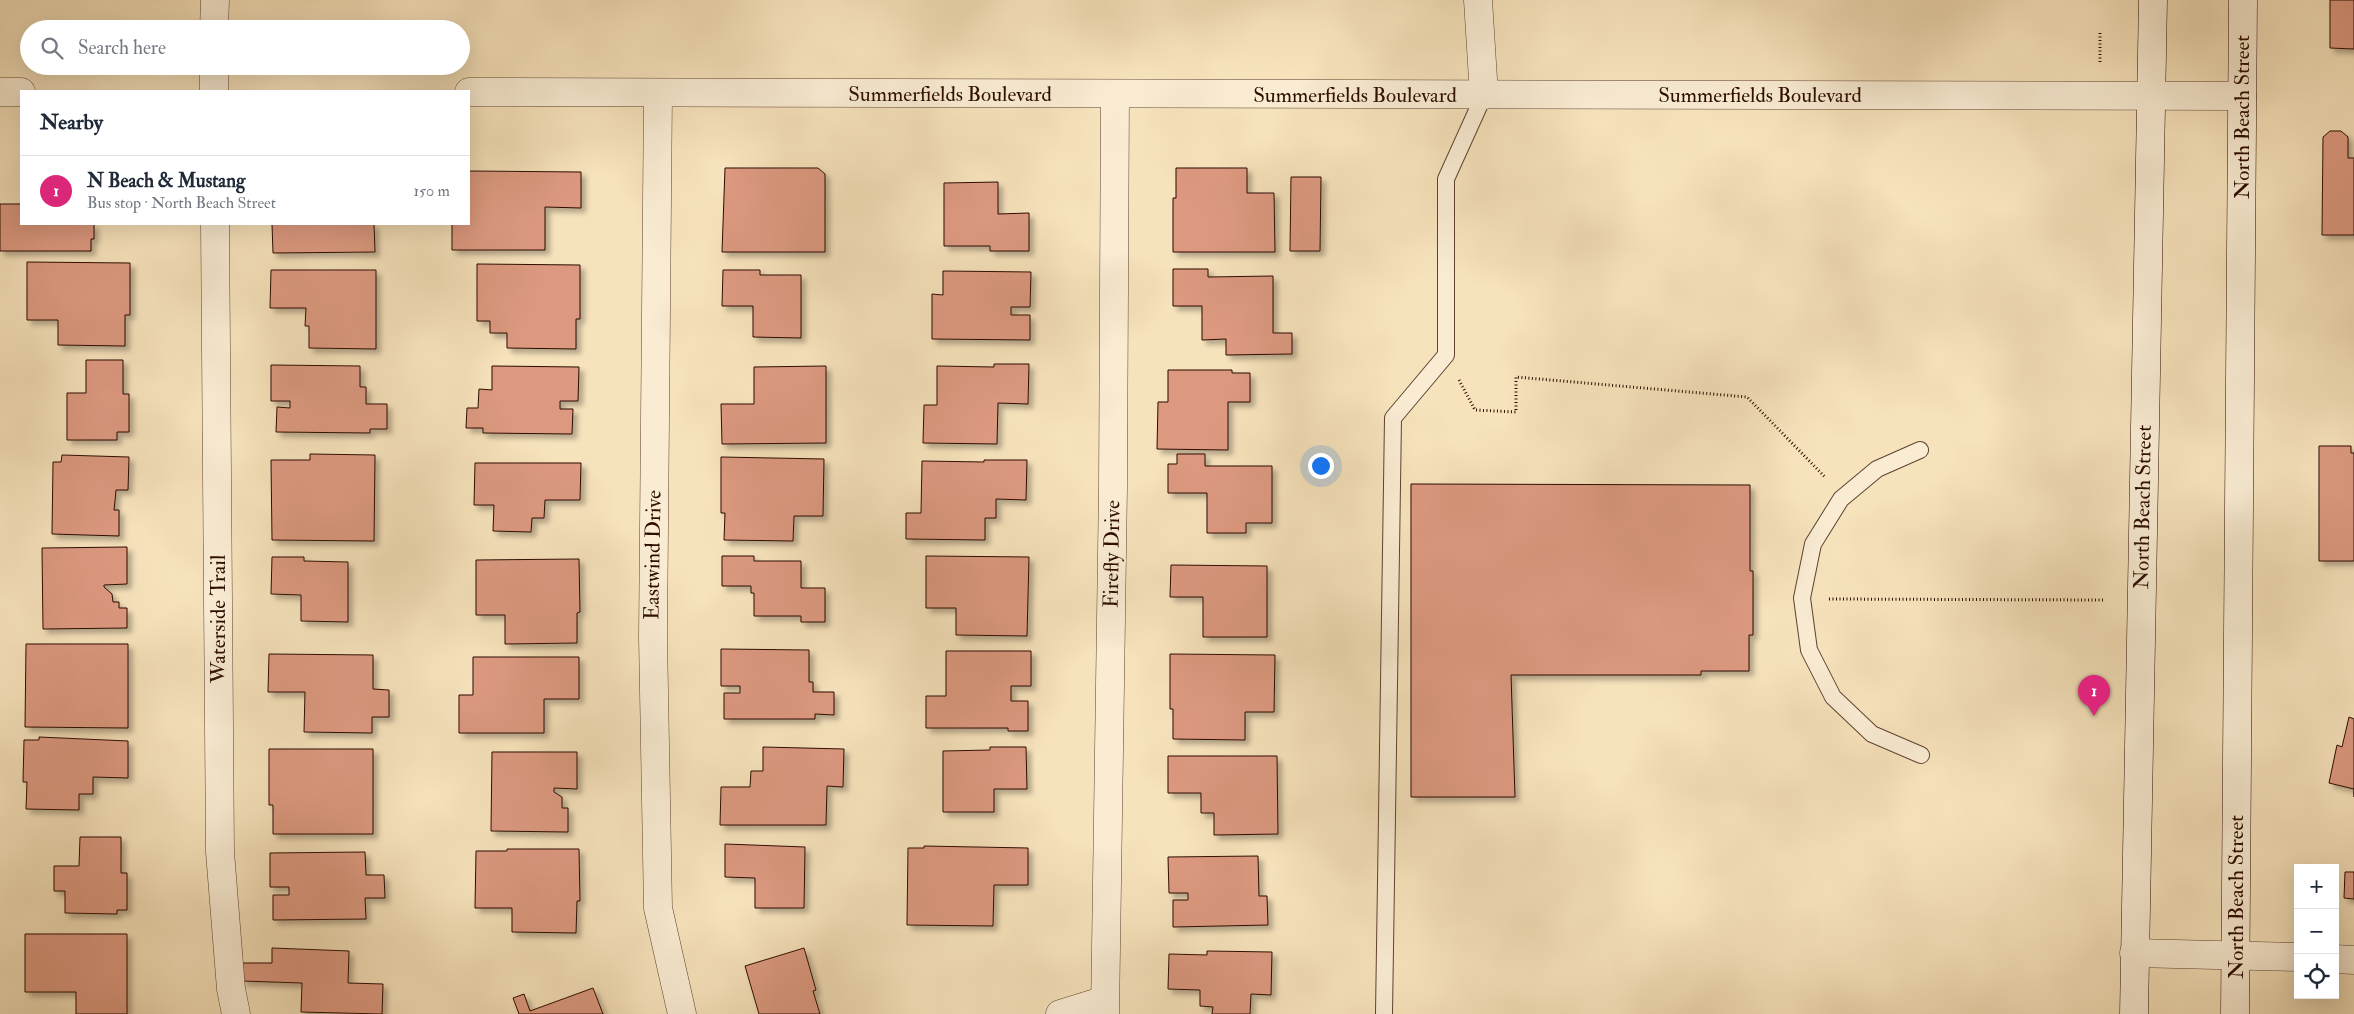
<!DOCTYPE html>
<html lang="en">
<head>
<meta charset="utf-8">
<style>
	:root { --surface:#fff; --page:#f2f2f3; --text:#1f2937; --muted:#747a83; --line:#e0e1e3; --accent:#db2777 }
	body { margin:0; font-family:"IM FELL Double Pica",serif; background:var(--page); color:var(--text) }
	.controls { position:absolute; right:15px; bottom:15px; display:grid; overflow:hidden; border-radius:0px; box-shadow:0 5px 20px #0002 }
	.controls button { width:45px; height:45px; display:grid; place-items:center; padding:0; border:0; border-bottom:1px solid var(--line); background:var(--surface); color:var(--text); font:25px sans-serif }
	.you { position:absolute; left:1320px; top:465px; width:18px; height:18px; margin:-12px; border:4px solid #fff; border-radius:50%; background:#1a73e8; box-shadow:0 0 0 8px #1a73e833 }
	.badge { display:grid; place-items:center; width:32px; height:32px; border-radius:50%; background:var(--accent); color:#fff; font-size:16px; font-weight:700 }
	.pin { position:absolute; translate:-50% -41px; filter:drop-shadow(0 1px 2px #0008) }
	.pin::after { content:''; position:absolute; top:26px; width:18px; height:15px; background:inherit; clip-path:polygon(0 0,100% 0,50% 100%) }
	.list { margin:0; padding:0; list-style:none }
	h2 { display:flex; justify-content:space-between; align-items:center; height:65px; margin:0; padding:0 20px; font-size:21px }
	h2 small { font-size:16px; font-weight:400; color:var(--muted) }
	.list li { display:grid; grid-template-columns:32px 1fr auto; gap:15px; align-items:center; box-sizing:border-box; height:70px; padding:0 20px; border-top:1px solid var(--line) }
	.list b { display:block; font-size:19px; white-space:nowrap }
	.list p { margin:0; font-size:16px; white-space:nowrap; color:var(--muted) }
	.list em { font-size:16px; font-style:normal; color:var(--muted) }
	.icon { flex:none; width:28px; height:28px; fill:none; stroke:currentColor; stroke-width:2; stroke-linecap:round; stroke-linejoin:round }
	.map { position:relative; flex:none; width:2354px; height:1014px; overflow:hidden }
	.search { position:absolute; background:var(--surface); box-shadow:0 5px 20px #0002; left:20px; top:20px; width:450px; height:55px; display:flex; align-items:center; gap:12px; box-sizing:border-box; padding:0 18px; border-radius:28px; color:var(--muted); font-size:19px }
	.panel { position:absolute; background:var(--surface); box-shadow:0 5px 20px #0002; left:20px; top:90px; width:450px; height:135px; border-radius:0px }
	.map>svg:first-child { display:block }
</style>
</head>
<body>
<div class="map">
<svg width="2354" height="1014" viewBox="0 0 2354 1014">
	<defs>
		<filter id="shadow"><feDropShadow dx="4.5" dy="4.5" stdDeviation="2.5" flood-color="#0004"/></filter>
	</defs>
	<rect width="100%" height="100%" fill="#f6e2bb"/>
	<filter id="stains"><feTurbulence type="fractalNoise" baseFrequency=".004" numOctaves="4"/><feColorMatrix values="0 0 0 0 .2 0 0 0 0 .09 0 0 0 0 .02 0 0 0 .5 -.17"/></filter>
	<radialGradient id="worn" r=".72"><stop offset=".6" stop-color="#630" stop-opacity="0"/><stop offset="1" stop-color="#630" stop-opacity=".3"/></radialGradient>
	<!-- building -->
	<path fill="#dc9980" stroke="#2d0d00" filter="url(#shadow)" d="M2330,0H2354V49L2330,48Z
		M2330,131H2341L2348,137V158H2354V235H2322L2323,137Z
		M725,168H818L825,174V252H722Z
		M1176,168H1247V193H1274L1275,252H1173V198H1176Z
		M469,171L581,172V208L545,207V250H452V224H469Z
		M1291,177H1321L1320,251H1290Z
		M998,182V214L1029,213V251H990V246H944V183Z
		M0,204H21V224H94V239H91V251H0Z
		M272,224H374L375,252L273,253Z
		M27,262L130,263V315H125V346L58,345V320H27Z
		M477,264L580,265V319H576V349L507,348V333H490V321H477Z
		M1173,269H1208V277L1273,276V333H1292V354L1226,355V339L1202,340V306H1173Z
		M271,270H376V349L309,348V326H305L306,308H270Z
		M723,270H760V275H801V338L753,337V306H722Z
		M943,271L1031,272L1030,307H1011V315H1030V340L932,339V294L943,295Z
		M86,360H123V394H129V432H117V440H67V393H86Z
		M994,364H1029L1028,404L998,403L997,444L923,443L924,405H937V366L994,367Z
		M271,365L360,366V387H366V404H387V429H370V433L276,432L277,407L290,408V401H271Z
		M492,366L579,367L578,401H560V409H573L572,434L483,433V428H466L467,408H478L479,389L492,390Z
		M826,366V443L722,444L721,404H754V367Z
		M1168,370H1232V373H1250V402H1228V450L1157,449L1158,402H1168Z
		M2319,446H2351V453H2354V561H2319Z
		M310,454L375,455L374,541L272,540L271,460H310Z
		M1177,454H1205V466H1272V523H1246V533H1207V493H1168V464H1177Z
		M62,455L129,457L128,490H116L115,501L114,510H119V536L52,534L53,462H61Z
		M721,457L824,459L823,516H794L793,541L724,540L725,513H721Z
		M984,460H1027L1026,500L996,499V518H985V540L906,539V513H921L922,461L984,462Z
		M475,463H581L580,500H545L544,518H532L531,532L493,531L494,505H474Z
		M1411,484L1750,485V571H1753V635H1749V671H1701V675H1511L1515,797H1411Z
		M127,547V584L104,585V587L112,594L113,602H119V608H127V628L43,629L42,548Z
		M722,556H754V561H801V588H825V622H801V616H754V593H751V586H722Z
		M926,556L1029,557L1027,636L956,635V608H926Z
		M272,557H304V561L348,562V622L301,621V595L271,594Z
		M579,559L580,612L577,613V643L505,644V615H476V560Z
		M1171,565L1267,566V637H1203V597H1170Z
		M26,644H128V728L25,727Z
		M721,649L809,650V682H813V692H834V715L815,714V719H724V693H740V686H721Z
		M946,651H1031V686H1011V701H1028V731H1008V728H926V696H946Z
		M269,654L373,655V689L389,690V717H372V733L304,732L305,692H268Z
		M1170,654L1275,655L1274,712H1245V740L1173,739V709H1170Z
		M473,657H579V699H544V733H459V695H473Z
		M2349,717L2354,719V797V789L2329,783L2337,745L2342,747Z
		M39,737L128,741V778L93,777V794H79V810L26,809L27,782H23L24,740H39Z
		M763,747L844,749L843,787L827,786L826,825H720L721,787H750L751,771H763Z
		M990,747H1026L1027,789H994V812H943V751L990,750Z
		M269,749H373V834H273V805H269Z
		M492,752H577V789L554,788V792L562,797V808H568V832L491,831Z
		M1168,756H1277L1278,834L1214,835V813H1201V793H1168Z
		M80,837H121V873H127V910H117V914L65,913V891H54V866H79Z
		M725,844L805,847L804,908H755V878L725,877Z
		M924,846L1028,848V885H994L993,926L907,925L908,848H924Z
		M507,849H579L580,901H577L576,933L512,932V908H475L476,851H507Z
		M365,852L366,875H384L385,898H365L366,919L273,920V895H289V887H270V853Z
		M1258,856L1259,896H1267L1268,925L1173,927V900H1188V893H1169L1168,857Z
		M2345,872H2354V899L2344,898Z
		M25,934H127V1014H76V992H25Z
		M272,948L349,951L348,983L383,984L382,1014L301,1012L302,983L242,981V963H272Z
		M804,948L816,990L813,991L820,1014H759L745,966Z
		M1207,951L1272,952L1271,995L1251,994L1250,1014H1212L1213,1007L1200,1006V990L1168,989L1169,954L1207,955Z
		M593,988L603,1014H519L513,998L524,994L530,1011Z"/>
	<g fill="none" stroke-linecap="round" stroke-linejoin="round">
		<!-- service casing -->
		<g stroke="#5f422f" stroke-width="18">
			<path id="service" d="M1920,450L1877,469L1841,499L1813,544L1802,598L1809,650L1833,697L1872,734L1921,755
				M1384,1014L1393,418L1446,355V179L1484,95"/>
		</g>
		<!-- minor casing -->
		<g stroke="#5f422f" stroke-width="29">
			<path id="minor" d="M1478,0L1484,95
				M658,93L653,637L658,908L682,1014
				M215,224L220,852L231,989L236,1014
				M2134,953L2298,957
				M2335,959L2354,960
				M1060,1014L1105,1000
				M1105,1014L1113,487L1115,94"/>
		</g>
		<!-- tertiary casing -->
		<g stroke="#5f422f" stroke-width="29">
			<path id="tertiary" d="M214,29L215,0
				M214,91V66
				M0,92H21
				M469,92L2242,96"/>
		</g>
		<!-- secondary casing -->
		<g stroke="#2d0d00" stroke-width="29">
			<path id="secondary" d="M2134,1014L2153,0
				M2235,1014L2243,0"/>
		</g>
		<!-- path -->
		<path stroke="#2d0d00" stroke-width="3" stroke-dasharray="1 2.5" stroke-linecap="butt" d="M2100,33V63
			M1459,380L1475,410L1516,412V377L1747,397L1826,478
			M1829,599L2105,600"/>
		<!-- service -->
		<use href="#service" stroke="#f9ecd3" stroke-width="16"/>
		<!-- minor -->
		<use href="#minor" stroke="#f9ecd3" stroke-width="28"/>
		<!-- tertiary -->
		<use href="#tertiary" stroke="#f9ecd3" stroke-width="28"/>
		<!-- secondary -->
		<use href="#secondary" stroke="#f9ecd3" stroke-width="28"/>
	</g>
	<g text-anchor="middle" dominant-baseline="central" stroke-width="4" stroke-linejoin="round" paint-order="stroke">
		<!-- street labels -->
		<g font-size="21" fill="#2d0d00" stroke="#f9ecd3">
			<text x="950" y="94">Summerfields Boulevard</text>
			<text x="1355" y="95">Summerfields Boulevard</text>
			<text x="1760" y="95">Summerfields Boulevard</text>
			<text transform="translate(2242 117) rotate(-90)">North Beach Street</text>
			<text transform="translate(2143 507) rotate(-89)">North Beach Street</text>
			<text transform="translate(1112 554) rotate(-89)">Firefly Drive</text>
			<text transform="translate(653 555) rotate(-89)">Eastwind Drive</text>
			<text transform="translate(218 619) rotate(-90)">Waterside Trail</text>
			<text transform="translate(2236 897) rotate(-90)">North Beach Street</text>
		</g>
	</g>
	<rect width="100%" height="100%" filter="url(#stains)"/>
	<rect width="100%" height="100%" fill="url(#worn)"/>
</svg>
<div class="controls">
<button>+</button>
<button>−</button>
<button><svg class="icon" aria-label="locate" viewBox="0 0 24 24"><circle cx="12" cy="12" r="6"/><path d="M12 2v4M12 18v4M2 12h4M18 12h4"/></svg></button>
</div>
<div class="you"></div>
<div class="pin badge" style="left:2094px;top:716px">1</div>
<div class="search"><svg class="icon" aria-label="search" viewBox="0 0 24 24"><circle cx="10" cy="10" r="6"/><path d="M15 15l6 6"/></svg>Search here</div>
<section class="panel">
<h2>Nearby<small></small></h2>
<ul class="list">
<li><span class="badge">1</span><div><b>N Beach &amp; Mustang</b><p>Bus stop · North Beach Street</p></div><em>150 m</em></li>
</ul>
</section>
</div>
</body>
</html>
